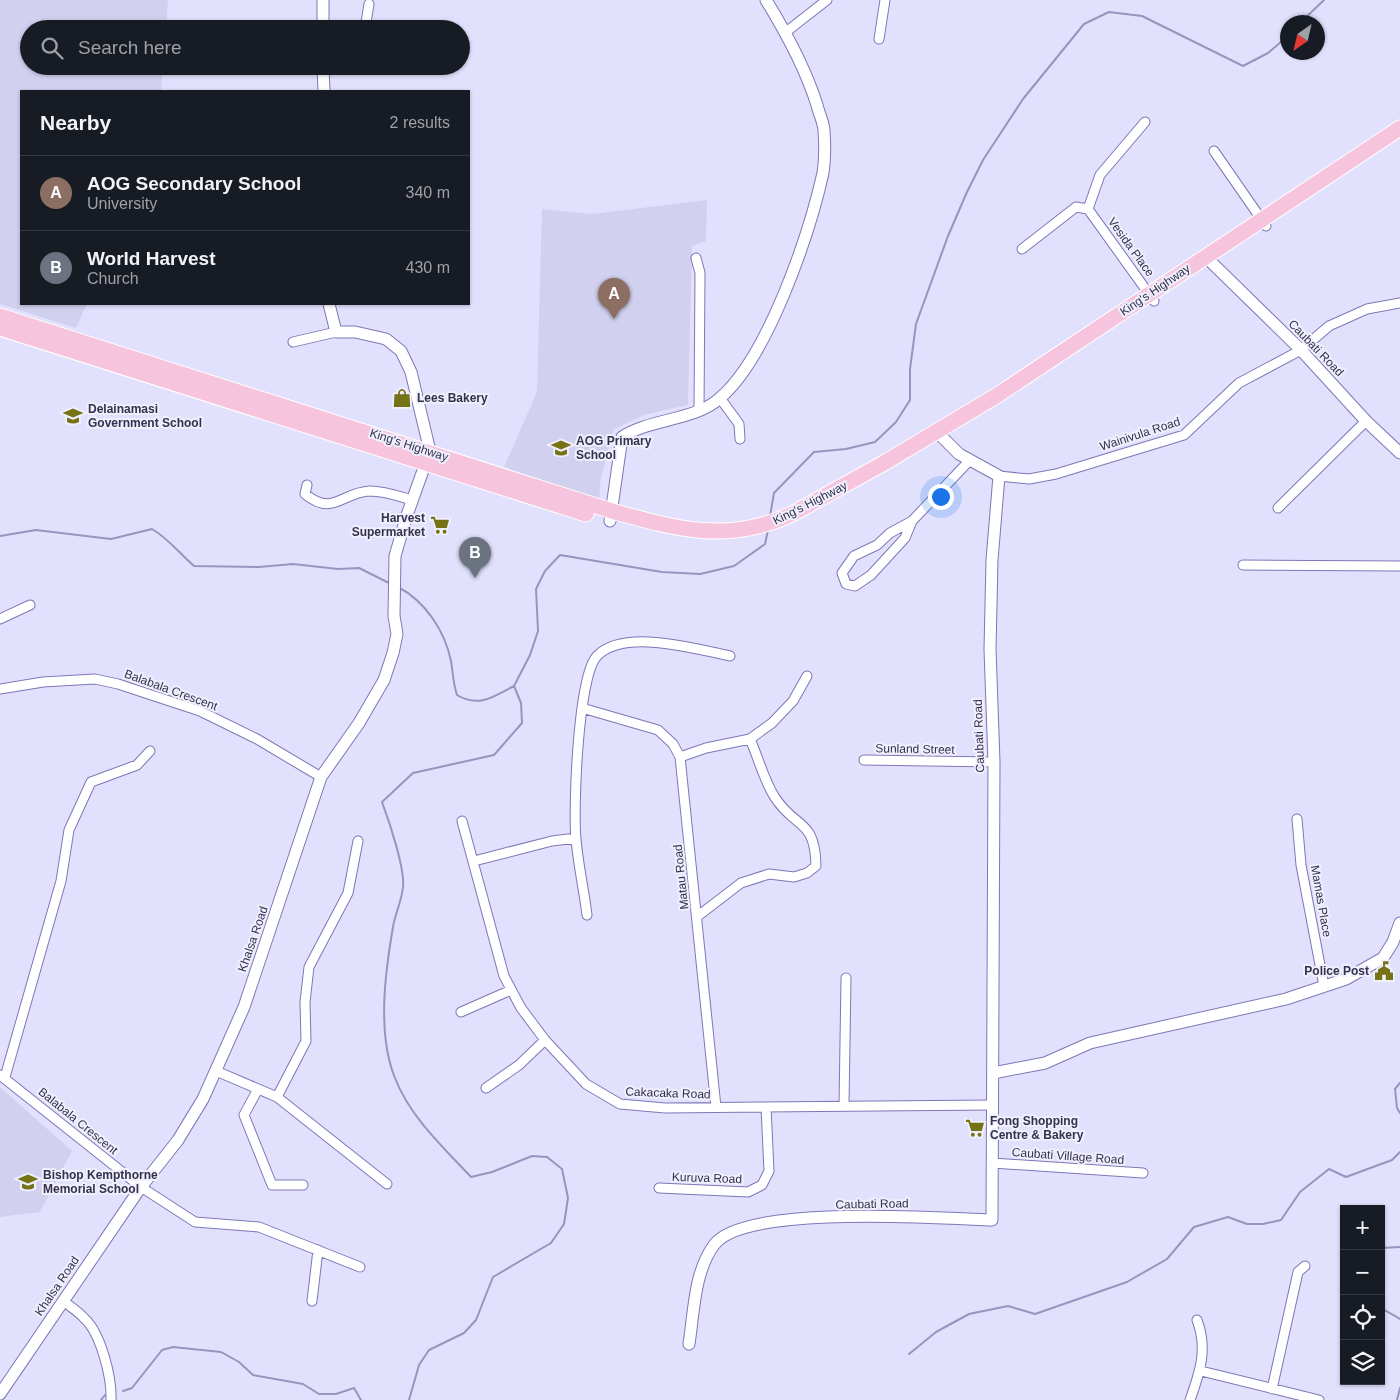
<!DOCTYPE html>
<html lang="en">
<head>
<meta charset="utf-8">
<style>
	:root { --surface:#171b24; --page:#242831; --text:#f1f3f6; --muted:#9ea1a6; --line:#363941; --accent:#767216 }
	body { margin:0; font-family:Arial,sans-serif; background:var(--page); color:var(--text) }
	.controls { position:absolute; right:15px; bottom:15px; display:grid; overflow:hidden; border-radius:0px; box-shadow:0 1px 4px #0004 }
	.controls button { width:45px; height:45px; display:grid; place-items:center; padding:0; border:0; border-bottom:1px solid var(--line); background:var(--surface); color:var(--text); font:25px sans-serif }
	.compass { position:absolute; left:1280px; top:15px; width:45px; height:45px; border-radius:50%; background:var(--surface); box-shadow:0 1px 4px #0004; rotate:214deg }
	.you { position:absolute; left:940px; top:496px; width:18px; height:18px; margin:-12px; border:4px solid #fff; border-radius:50%; background:#1a73e8; box-shadow:0 0 0 8px #1a73e833 }
	.badge { display:grid; place-items:center; width:32px; height:32px; border-radius:50%; background:var(--accent); color:#fff; font-size:16px; font-weight:700 }
	.pin { position:absolute; translate:-50% -41px; filter:drop-shadow(0 1px 2px #0008) }
	.pin::after { content:''; position:absolute; top:26px; width:18px; height:15px; background:inherit; clip-path:polygon(0 0,100% 0,50% 100%) }
	.list { margin:0; padding:0; list-style:none }
	h2 { display:flex; justify-content:space-between; align-items:center; height:65px; margin:0; padding:0 20px; font-size:21px }
	h2 small { font-size:16px; font-weight:400; color:var(--muted) }
	.list li { display:grid; grid-template-columns:32px 1fr auto; gap:15px; align-items:center; box-sizing:border-box; height:75px; padding:0 20px; border-top:1px solid var(--line) }
	.list b { display:block; font-size:19px; white-space:nowrap }
	.list p { margin:0; font-size:16px; white-space:nowrap; color:var(--muted) }
	.list em { font-size:16px; font-style:normal; color:var(--muted) }
	.icon { flex:none; width:28px; height:28px; fill:none; stroke:currentColor; stroke-width:2; stroke-linecap:round; stroke-linejoin:round }
	.map { position:relative; flex:none; width:1400px; height:1400px; overflow:hidden }
	.search { position:absolute; background:var(--surface); box-shadow:0 1px 4px #0004; left:20px; top:20px; width:450px; height:55px; display:flex; align-items:center; gap:12px; box-sizing:border-box; padding:0 18px; border-radius:28px; color:var(--muted); font-size:19px }
	.panel { position:absolute; background:var(--surface); box-shadow:0 1px 4px #0004; left:20px; top:90px; width:450px; height:215px; border-radius:0px }
	.map>svg:first-child { display:block }
</style>
</head>
<body>
<div class="map">
<svg width="1400" height="1400" viewBox="0 0 1400 1400">
	<rect width="100%" height="100%" fill="#e2e1fd"/>
	<!-- built -->
	<path fill="#d1d0ef" d="M0,0H168L166,29H29V66H163L161,91H21V304H87L76,328L0,304Z
		M707,200L706,241L692,246L688,405L644,415L614,429L601,477L599,500L504,467L537,392L542,209L592,214Z
		M0,1087L72,1151L40,1212L0,1217Z"/>
	<g fill="none" stroke-linecap="round" stroke-linejoin="round">
		<!-- stream -->
		<path stroke="#9795bf" stroke-width="2" d="M1301,22L1324,0
			M770,516L774,493L814,452L846,449L875,442L896,422L910,400V369L916,324L948,236L967,192L983,160L1023,99L1084,24L1109,12L1142,16L1243,66L1268,53L1288,36
			M0,536L36,530L111,539L152,529C169,539 179,553 194,566L259,567L293,564L338,569L359,568L391,584
			M398,587C425,601 445,631 451,661C453,673 453,683 457,695C479,708 493,697 514,686
			M1400,1083L1395,1089L1397,1108L1400,1113
			M1381,1248L1400,1247
			M1381,1308L1400,1319
			M909,1354L936,1332L969,1314L1008,1306L1035,1314L1127,1282L1167,1259L1194,1227L1228,1217L1247,1224H1263L1281,1220L1300,1192L1329,1169L1346,1177L1392,1160L1400,1152
			M123,1391L132,1388L162,1350L173,1347L221,1352L239,1362L253,1375L303,1384L319,1394H336L354,1388L361,1400
			M101,1400L105,1395
			M409,1400L419,1365L429,1350L464,1333L476,1320L493,1277L551,1243L564,1224L568,1198L562,1169L547,1157L532,1156L492,1172L471,1177C443,1147 410,1117 395,1078C377,1034 385,973 393,927C395,914 402,900 403,887C405,868 389,821 382,802L413,773L494,755L522,723L521,703L514,686L530,655L538,631L536,589L545,571L560,555L662,572L700,574L734,566L765,544L768,530
			M1397,1400L1400,1388"/>
		<!-- street casing -->
		<g stroke="#7d77b7" stroke-width="11">
			<path id="street" d="M365,29L369,4
				M786,32L827,0
				M879,39L885,0
				M1214,151L1266,226
				M1088,209L1100,175L1145,122
				M1022,249L1076,207L1088,209L1154,301
				M696,258L700,273L699,410
				M293,342L336,332
				M720,398L739,424L740,439
				M999,476L1029,479L1056,474L1184,435L1239,383L1301,350L1329,326L1367,309L1400,303
				M307,485L305,494C333,517 342,492 370,491C385,491 398,496 412,500
				M1278,508L1366,421
				M912,521L890,533L877,545L854,556L842,573L846,584L855,586L871,575L905,538L912,521L970,460
				M1243,565L1400,566
				M0,619L30,605
				M0,689L43,682L95,679L118,684L200,711L257,739L321,777
				M582,708L658,730L673,744L680,757L716,1107
				M680,757L706,748L750,739L772,723L793,701L807,676
				M864,760L994,762
				M1297,819L1301,865L1324,986
				M462,821L504,976L521,1008L545,1040L586,1084L620,1104L665,1108L992,1105
				M474,861L552,841L576,838
				M587,915C584,890 578,864 576,839C573,809 578,675 597,656C624,628 697,649 730,656
				M698,916L741,883L769,874L794,877L807,873L816,866C815,817 795,830 774,796C764,780 758,757 750,739
				M461,1012L511,990
				M216,1071L277,1097L387,1184
				M0,1075L141,1187L195,1222L259,1227L360,1267
				M5,1077L61,881L69,830L91,782L137,765L150,751
				M486,1088L519,1065L545,1040
				M258,1089L244,1115L272,1185H303
				M277,1097L306,1041L305,1002L309,967L348,893L358,841
				M844,1106L846,978
				M992,1163L1143,1173
				M659,1188L748,1192L762,1185L769,1171L766,1107
				M63,1301C71,1307 79,1312 85,1319C101,1334 112,1378 111,1400
				M312,1301L318,1250
				M1201,1371L1319,1400
				M1272,1389L1298,1272L1305,1266
				M1190,1400C1200,1372 1208,1349 1197,1320"/>
		</g>
		<!-- secondary casing -->
		<g stroke="#7d77b7" stroke-width="13">
			<path id="secondary" d="M323,0V29
				M323,66L324,91
				M1212,263L1301,350L1366,421L1400,453
				M610,521L622,437C651,418 695,421 720,398C768,357 809,235 823,173C825,160 825,144 824,131C824,123 819,114 817,105C805,67 787,34 766,0
				M993,1073L1045,1063L1090,1043L1286,999L1346,979L1383,958L1393,942L1400,923
				M689,1344C694,1312 694,1272 714,1245C743,1204 940,1218 992,1220L994,762L990,649L992,560L999,476L959,454L937,432
				M0,1394L141,1187L178,1140L203,1099L244,1007L321,777L359,723L384,680L393,653L397,634L394,616L395,556L407,515L430,451L411,372L401,351L386,339L355,332H336L329,304"/>
		</g>
		<!-- highway casing -->
		<g stroke="#fff" stroke-width="17">
			<path id="highway" d="M0,316L612,511C676,529 728,544 792,514L884,463L996,396L1400,128
				M0,328L586,514"/>
		</g>
		<!-- street -->
		<use href="#street" stroke="#fff" stroke-width="9"/>
		<!-- secondary -->
		<use href="#secondary" stroke="#fff" stroke-width="11"/>
		<!-- highway -->
		<use href="#highway" stroke="#f6c5dd" stroke-width="15"/>
	</g>
	<!-- icons -->
	<defs>
		<g id="shop-bare" transform="scale(1.5)"><path d="M-5-2.5h2.3a2.7 3.5 0 0 1 5.4 0H5L5.5 6h-11ZM-1.5-2.5h3a1.5 2.3 0 0 0-3 0Z" fill="#767216" stroke="#f0effe" stroke-width="2.5" paint-order="stroke"/></g>
		<g id="school-bare" transform="scale(1.5)"><path d="M0-5L7-2L0 1L-7-2ZM-4 1L0 2.5L4 1V4Q0 6-4 4Z" fill="#767216" stroke="#f0effe" stroke-width="2.5" paint-order="stroke"/></g>
		<g id="supermarket-bare" transform="scale(1.5)"><path d="M-6-5.5h2.5l.6 2H6L4.5 2H-2.5L-4.4-4H-6ZM-1.5 3.2a1.3 1.3 0 1 0 .1 0ZM3 3.2a1.3 1.3 0 1 0 .1 0Z" fill="#767216" stroke="#f0effe" stroke-width="2.5" paint-order="stroke"/></g>
		<g id="civic-bare" transform="scale(1.5)"><path d="M-.6-6.5H3V-4.5H.6V-3L4-1V1h2V6H-6V1h2V-1L-.6-3ZM-1.2 2.5V6h2.4V2.5Z" fill="#767216" stroke="#f0effe" stroke-width="2.5" paint-order="stroke"/></g>
	</defs>
	<g fill-rule="evenodd">
		<use href="#shop-bare" x="402" y="398"/>
		<use href="#school-bare" x="73" y="416"/>
		<use href="#school-bare" x="561" y="448"/>
		<use href="#supermarket-bare" x="440" y="525"/>
		<use href="#civic-bare" x="1384" y="971"/>
		<use href="#supermarket-bare" x="975" y="1128"/>
		<use href="#school-bare" x="28" y="1182"/>
	</g>
	<g text-anchor="middle" dominant-baseline="central" stroke-width="4" stroke-linejoin="round" paint-order="stroke">
		<!-- street labels -->
		<g font-size="12" fill="#33314c" stroke="#f0effe">
			<text transform="translate(1131 247) rotate(54)">Vesida Place</text>
			<text transform="translate(1155 290) rotate(-34)">King's Highway</text>
			<text transform="translate(1316 348) rotate(46)">Caubati Road</text>
			<text transform="translate(1140 434) rotate(-18)">Wainivula Road</text>
			<text transform="translate(409 445) rotate(18)">King's Highway</text>
			<text transform="translate(810 503) rotate(-27)">King's Highway</text>
			<text transform="translate(171 690) rotate(20)">Balabala Crescent</text>
			<text transform="translate(979 736) rotate(-92)">Caubati Road</text>
			<text transform="translate(915 749) rotate(1)">Sunland Street</text>
			<text transform="translate(681 877) rotate(-96)">Matau Road</text>
			<text transform="translate(1321 901) rotate(80)">Mamas Place</text>
			<text transform="translate(253 939) rotate(-71)">Khalsa Road</text>
			<text transform="translate(668 1093) rotate(2)">Cakacaka Road</text>
			<text transform="translate(78 1121) rotate(39)">Balabala Crescent</text>
			<text transform="translate(1068 1156) rotate(4)">Caubati Village Road</text>
			<text transform="translate(707 1178) rotate(2)">Kuruva Road</text>
			<text transform="translate(872 1204) rotate(-1)">Caubati Road</text>
			<text transform="translate(57 1286) rotate(-56)">Khalsa Road</text>
		</g>
		<!-- poi labels -->
		<g font-size="12" font-weight="bold" fill="#33314c" stroke="#f0effe" text-anchor="start">
			<text x="417" y="398">Lees Bakery</text>
			<text x="88" y="409">Delainamasi<tspan x="88" dy="14">Government School</tspan></text>
			<text x="576" y="441">AOG Primary<tspan x="576" dy="14">School</tspan></text>
			<text x="425" y="518" text-anchor="end">Harvest<tspan x="425" dy="14">Supermarket</tspan></text>
			<text x="1369" y="971" text-anchor="end">Police Post</text>
			<text x="990" y="1121">Fong Shopping<tspan x="990" dy="14">Centre &amp; Bakery</tspan></text>
			<text x="43" y="1175">Bishop Kempthorne<tspan x="43" dy="14">Memorial School</tspan></text>
		</g>
	</g>
</svg>
<div class="controls">
<button>+</button>
<button>−</button>
<button><svg class="icon" aria-label="locate" viewBox="0 0 24 24"><circle cx="12" cy="12" r="6"/><path d="M12 2v4M12 18v4M2 12h4M18 12h4"/></svg></button>
<button><svg class="icon" aria-label="layers" viewBox="0 0 24 24"><path d="M12 4l9 5-9 5-9-5zM3 14l9 5 9-5"/></svg></button>
</div>
<svg class="compass" viewBox="-18 -18 36 36"><path d="M0-13l5 13h-10z" fill="#e53935"/><path d="M0 13l5-13h-10z" fill="#9ea1a6"/></svg>
<div class="you"></div>
<div class="pin badge" style="left:614px;top:319px;background:#8d6e63">A</div>
<div class="pin badge" style="left:475px;top:578px;background:#6b7280">B</div>
<div class="search"><svg class="icon" aria-label="search" viewBox="0 0 24 24"><circle cx="10" cy="10" r="6"/><path d="M15 15l6 6"/></svg>Search here</div>
<section class="panel">
<h2>Nearby<small>2 results</small></h2>
<ul class="list">
<li><span class="badge" style="background:#8d6e63">A</span><div><b>AOG Secondary School</b><p>University</p></div><em>340 m</em></li>
<li><span class="badge" style="background:#6b7280">B</span><div><b>World Harvest</b><p>Church</p></div><em>430 m</em></li>
</ul>
</section>
</div>
</body>
</html>
